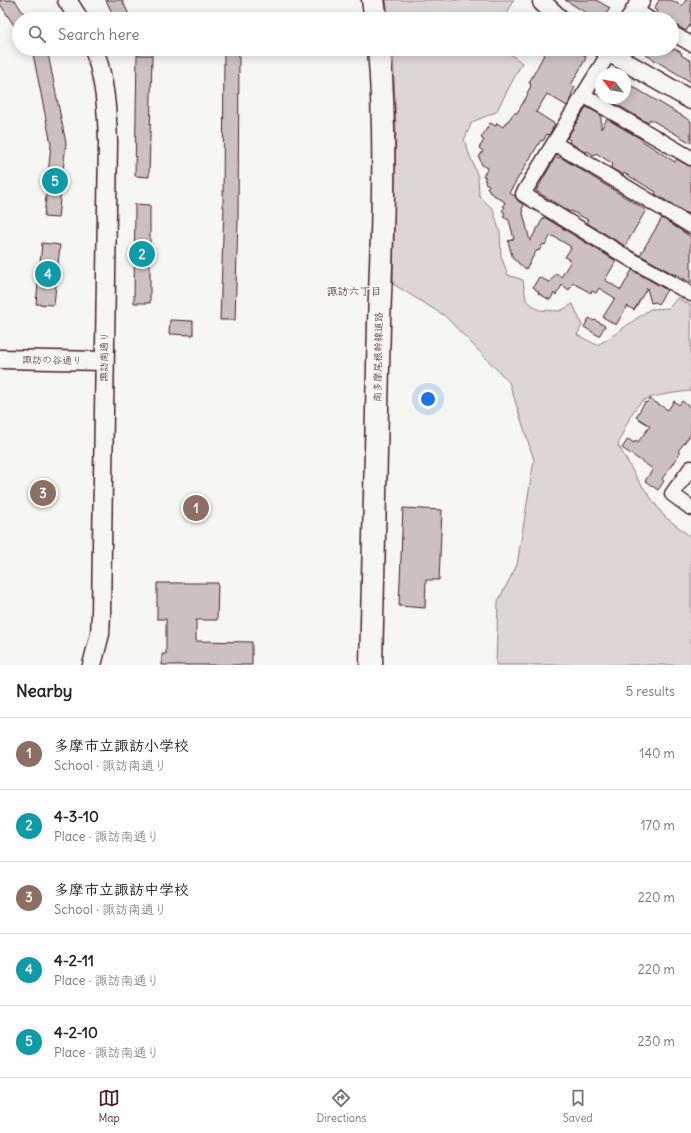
<!DOCTYPE html>
<html lang="en">
<head>
<meta charset="utf-8">
<style>
	:root { --surface:#fff; --page:#f2f2f2; --text:#222; --muted:#767676; --line:#e0e0e0; --accent:#4a1f2b }
	body { margin:0; font-family:Delius,"Klee One",sans-serif; background:var(--page); color:var(--text) }
	.compass { position:absolute; left:595px; top:68px; width:36px; height:36px; border-radius:50%; background:var(--surface); box-shadow:0 2px 10px #0003; rotate:301deg }
	.you { position:absolute; left:428px; top:399px; width:14px; height:14px; margin:-10px; border:3px solid #fff; border-radius:50%; background:#1a73e8; box-shadow:0 0 0 6px #1a73e833 }
	.badge { display:grid; place-items:center; width:26px; height:26px; border-radius:50%; background:var(--accent); color:#fff; font-size:13px; font-weight:700 }
	.pin { position:absolute; translate:-50% -50%; border:2px solid #fff; box-shadow:0 1px 4px #0006 }
	.list { margin:0; padding:0; list-style:none }
	h2 { display:flex; justify-content:space-between; align-items:center; height:52px; margin:0; padding:0 16px; font-size:17px }
	h2 small { font-size:13px; font-weight:400; color:var(--muted) }
	.list li { display:grid; grid-template-columns:26px 1fr auto; gap:12px; align-items:center; box-sizing:border-box; height:72px; padding:0 16px; border-top:1px solid var(--line) }
	.list b { display:block; font-size:15px; white-space:nowrap }
	.list p { margin:0; font-size:13px; white-space:nowrap; color:var(--muted) }
	.list em { font-size:13px; font-style:normal; color:var(--muted) }
	.icon { flex:none; width:22px; height:22px; fill:none; stroke:currentColor; stroke-width:2; stroke-linecap:round; stroke-linejoin:round }
	.map { position:relative; flex:none; width:691px; height:665px; overflow:hidden }
	.search { position:absolute; background:var(--surface); box-shadow:0 2px 10px #0003; left:12px; right:12px; top:12px; height:44px; display:flex; align-items:center; gap:10px; box-sizing:border-box; padding:0 14px; border-radius:22px; color:var(--muted); font-size:15px }
	.sheet { height:412px; background:var(--surface) }
	nav { display:flex; justify-content:space-around; align-items:center; box-sizing:border-box; height:56px; border-top:1px solid var(--line); background:var(--surface); font-size:11px; color:var(--muted) }
	nav a { display:grid; justify-items:center; gap:2px }
	nav .on { color:var(--accent) }
	.map>svg:first-child { display:block }
</style>
</head>
<body>
<div class="map">
<svg width="691" height="665" viewBox="0 0 691 665">
	<rect width="100%" height="100%" fill="#f6f6f2"/>
	<filter id="ink" filterUnits="userSpaceOnUse"><feTurbulence type="fractalNoise" baseFrequency=".025" numOctaves="2"/><feDisplacementMap in="SourceGraphic" scale="8" xChannelSelector="R" yChannelSelector="G"/><feConvolveMatrix kernelMatrix="1 2 1 2 8 2 1 2 1" color-interpolation-filters="sRGB"/></filter>
	<g filter="url(#ink)">
		<!-- green -->
		<path fill="#ddd6d5" stroke="#947a80" d="M386,0H514L512,2L505,19H389Z
			M393,49H504L522,63L496,112L472,122L464,140L478,177L479,196L493,209L500,233L501,256L508,275L523,280L526,300L539,310L560,311L573,304L582,325L577,335L597,345L608,339L650,309L669,308L677,298L691,305V391C680,392 646,396 640,403C630,413 623,432 618,445L638,480L664,516L691,537V665H496L498,601L517,565L534,460L509,382L445,316L393,284L396,129Z"/>
		<!-- building -->
		<path fill="#ccc1c0" stroke="#4a1f2b" d="M0,0H15L27,19H19V33L0,4Z
			M106,0H122L131,19H115Z
			M565,0H596L610,8L603,19H587L590,15Z
			M659,0H671L682,6L686,0H691V23L686,31L672,23V19H666L656,13L657,11L654,9Z
			M32,49H47L66,143L58,218L44,217L51,144Z
			M224,49H239L238,221L235,320H220L224,207H223Z
			M547,49H574L586,56L585,58H586L571,85L575,87L572,93V94L571,95L573,96L567,106L547,94L536,112L555,124L549,135L547,134L543,141L541,140L509,193L515,196L518,201L524,205L522,209L530,241L544,217L616,261L605,280L621,290L632,270L667,290L658,304L656,302L651,303L647,288L634,310L627,306L616,325L603,317L615,298L599,288L596,293L592,291L591,293L573,283L569,290L562,285L556,295L554,293L550,300L538,293L539,292L535,289V288L533,287L539,277L549,282H550L556,273L561,277L571,261L565,257L571,248H570V246L551,235L545,245L543,244L539,251L537,250L526,269L518,263V262L513,259L508,241L514,239L509,220L503,217L505,213L502,211L505,207L503,206L505,202L489,192L490,190L487,188L489,185L485,183L486,181L484,180L486,177L483,176L488,168L482,165L479,157L483,151L479,148L484,140L481,138L490,123L496,126L497,123L503,127L507,121H508L514,113H517L528,94L527,93L531,86L530,85L531,84L529,83Z
			M650,49H675L682,53L681,55L691,61V82L646,55Z
			M137,55H152L149,177L135,176Z
			M630,85L691,121V143L650,119L648,123L616,104L620,98H625V94Z
			M586,107L601,115V129L607,119L641,139V140L675,162L677,159L687,165L691,166V210L688,214L655,194L656,192L624,173L623,175L611,168L613,164L596,153L594,155L587,151L586,153L569,142L570,140L567,138Z
			M556,156L559,158L560,157L646,210L625,246L587,223L588,220L571,211L570,212L536,191Z
			M135,204L150,205V303H134Z
			M662,218L691,237V283L676,274L675,275L640,255Z
			M42,243L60,245L54,305L36,304Z
			M589,318L594,321L595,320L605,326L599,336L584,327Z
			M170,320L193,321V335L169,334Z
			M650,399L668,410L674,401L679,405L682,401L691,408V434L678,451L680,453L662,479L664,481L658,490L645,481L653,469L622,448L628,439L634,443L636,440L638,442L650,426L636,417L645,402L646,403Z
			M403,508L442,510L439,580H426L425,608L399,606Z
			M157,583H218L217,620H196V641L252,642V665H162V654H166V619H157Z"/>
		<g fill="none" stroke-linecap="round" stroke-linejoin="round">
			<!-- minor casing -->
			<g stroke="#4a1f2b" stroke-width="17">
				<path id="minor" d="M635,10L649,19
					M672,33L691,44
					M609,53L523,194L630,259L691,294
					M583,95L691,158
					M554,143L691,226
					M691,468L672,494L691,508"/>
			</g>
			<!-- tertiary casing -->
			<g stroke="#4a1f2b" stroke-width="21">
				<path id="tertiary" d="M67,0L79,19
					M542,2L560,19
					M630,19L641,0
					M603,49L691,100
					M0,359L104,361
					M92,665L100,634L101,614L108,142C107,110 105,80 94,49"/>
			</g>
			<!-- primary casing -->
			<g stroke="#4a1f2b" stroke-width="25">
				<path id="primary" d="M373,0L376,19
					M371,665C374,551 376,438 379,324C382,233 387,141 379,49"/>
			</g>
			<!-- minor -->
			<use href="#minor" stroke="#f6f6f2" stroke-width="14"/>
			<!-- tertiary -->
			<use href="#tertiary" stroke="#f6f6f2" stroke-width="18"/>
			<!-- primary -->
			<use href="#primary" stroke="#f6f6f2" stroke-width="22"/>
		</g>
	</g>
	<g text-anchor="middle" dominant-baseline="central" stroke-width="3" stroke-linejoin="round" paint-order="stroke">
		<!-- street labels -->
		<g font-size="10" fill="#4a1f2b" stroke="#f6f6f2">
			<text transform="translate(104 357) rotate(-89)">諏訪南通り</text>
			<text transform="translate(378 357) rotate(-89)">南多摩尾根幹線道路</text>
			<text transform="translate(52 360) rotate(1)">諏訪の谷通り</text>
		</g>
		<!-- neighbourhood labels -->
		<g font-size="11" fill="#4a1f2b" stroke="#f6f6f2">
			<text x="354" y="291">諏訪六丁目</text>
		</g>
	</g>
</svg>
<svg class="compass" viewBox="-18 -18 36 36"><path d="M0-13l5 13h-10z" fill="#e53935"/><path d="M0 13l5-13h-10z" fill="#767676"/></svg>
<div class="you"></div>
<div class="pin badge" style="left:196px;top:508px;background:#8d6e63">1</div>
<div class="pin badge" style="left:142px;top:254px;background:#0f9aa8">2</div>
<div class="pin badge" style="left:43px;top:493px;background:#8d6e63">3</div>
<div class="pin badge" style="left:48px;top:274px;background:#0f9aa8">4</div>
<div class="pin badge" style="left:55px;top:181px;background:#0f9aa8">5</div>
<div class="search"><svg class="icon" aria-label="search" viewBox="0 0 24 24"><circle cx="10" cy="10" r="6"/><path d="M15 15l6 6"/></svg>Search here</div>
</div>
<section class="sheet">
<h2>Nearby<small>5 results</small></h2>
<ul class="list">
<li><span class="badge" style="background:#8d6e63">1</span><div><b>多摩市立諏訪小学校</b><p>School · 諏訪南通り</p></div><em>140 m</em></li>
<li><span class="badge" style="background:#0f9aa8">2</span><div><b>4-3-10</b><p>Place · 諏訪南通り</p></div><em>170 m</em></li>
<li><span class="badge" style="background:#8d6e63">3</span><div><b>多摩市立諏訪中学校</b><p>School · 諏訪南通り</p></div><em>220 m</em></li>
<li><span class="badge" style="background:#0f9aa8">4</span><div><b>4-2-11</b><p>Place · 諏訪南通り</p></div><em>220 m</em></li>
<li><span class="badge" style="background:#0f9aa8">5</span><div><b>4-2-10</b><p>Place · 諏訪南通り</p></div><em>230 m</em></li>
</ul>
</section>
<nav>
<a class="on"><svg class="icon" aria-label="map" viewBox="0 0 24 24"><path d="M3 6l6-2 6 2 6-2v14l-6 2-6-2-6 2zM9 4v14M15 6v14"/></svg>Map</a>
<a><svg class="icon" aria-label="directions" viewBox="0 0 24 24"><path d="M12 3l9 9-9 9-9-9zM9 14v-3h6M13 9l2 2-2 2"/></svg>Directions</a>
<a><svg class="icon" aria-label="saved" viewBox="0 0 24 24"><path d="M7 4h10v16l-5-4-5 4z"/></svg>Saved</a>
</nav>
</body>
</html>
